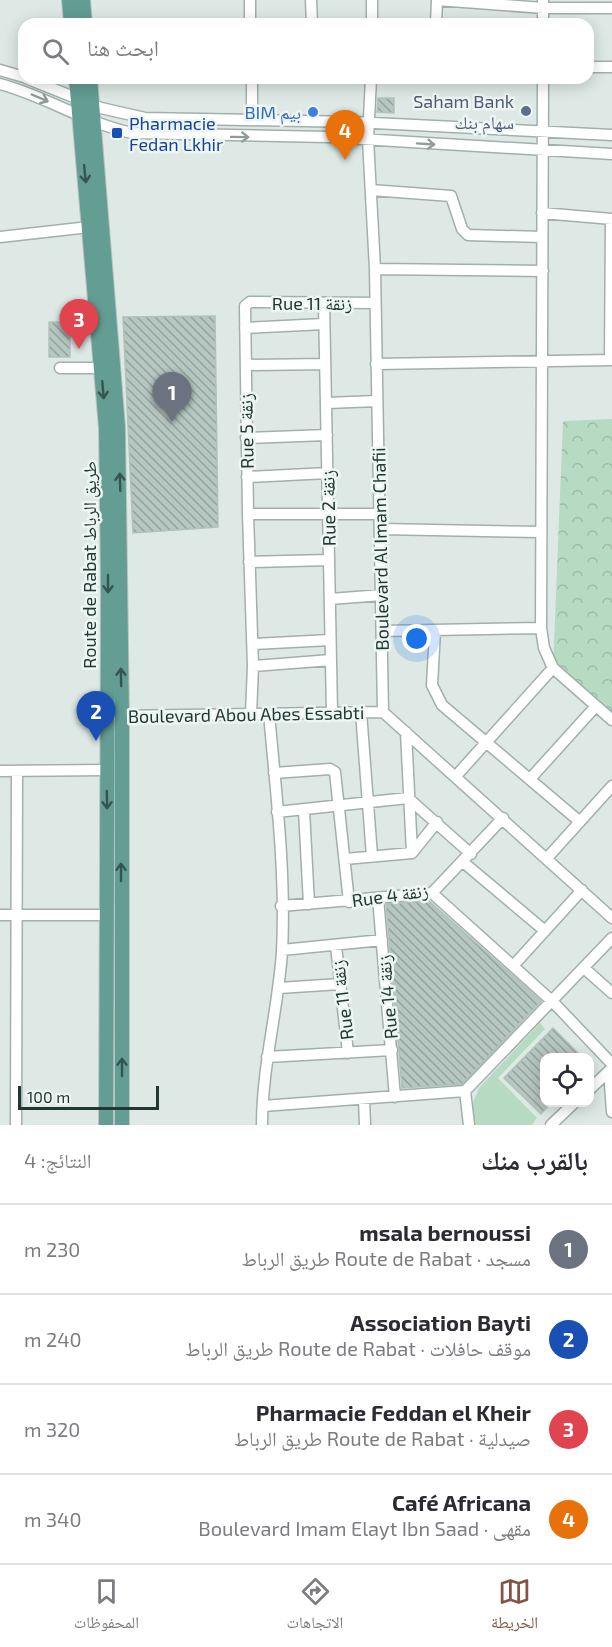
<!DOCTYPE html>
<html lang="ar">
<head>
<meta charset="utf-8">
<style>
	:root { --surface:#fff; --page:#f7f7f7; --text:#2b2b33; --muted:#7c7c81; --line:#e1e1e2; --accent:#825544 }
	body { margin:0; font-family:"Exo 2","Noto Naskh Arabic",sans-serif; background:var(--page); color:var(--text); direction:rtl }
	.controls { position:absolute; right:18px; bottom:18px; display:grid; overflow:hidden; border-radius:12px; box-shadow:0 3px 15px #0003 }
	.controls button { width:54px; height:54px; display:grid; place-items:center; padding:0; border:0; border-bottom:2px solid var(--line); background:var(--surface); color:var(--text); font:30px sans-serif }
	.scale { position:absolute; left:18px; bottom:15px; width:141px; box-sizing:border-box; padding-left:6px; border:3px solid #203833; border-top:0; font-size:16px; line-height:21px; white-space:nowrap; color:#203833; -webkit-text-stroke:4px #eef6f3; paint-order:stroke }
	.you { position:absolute; left:417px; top:639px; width:21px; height:21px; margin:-15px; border:4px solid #fff; border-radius:50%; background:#1a73e8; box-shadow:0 0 0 9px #1a73e833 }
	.badge { display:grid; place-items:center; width:39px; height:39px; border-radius:50%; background:var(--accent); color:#fff; font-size:20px; font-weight:700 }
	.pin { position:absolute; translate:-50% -50px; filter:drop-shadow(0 2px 3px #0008) }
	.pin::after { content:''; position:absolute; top:32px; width:21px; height:18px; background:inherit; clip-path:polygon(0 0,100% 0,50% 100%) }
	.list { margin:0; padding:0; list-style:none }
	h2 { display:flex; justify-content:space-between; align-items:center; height:78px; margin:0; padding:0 24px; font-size:26px }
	h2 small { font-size:20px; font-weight:400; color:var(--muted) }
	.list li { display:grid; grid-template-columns:39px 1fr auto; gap:18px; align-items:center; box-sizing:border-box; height:90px; padding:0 24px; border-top:2px solid var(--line) }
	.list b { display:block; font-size:22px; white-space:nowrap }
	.list p { margin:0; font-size:20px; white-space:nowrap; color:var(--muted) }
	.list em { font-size:20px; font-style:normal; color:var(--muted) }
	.icon { flex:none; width:33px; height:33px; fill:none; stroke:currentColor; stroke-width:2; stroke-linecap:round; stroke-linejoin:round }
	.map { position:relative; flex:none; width:612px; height:1125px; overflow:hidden; direction:ltr }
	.search { position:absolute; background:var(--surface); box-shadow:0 3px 15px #0003; left:18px; right:18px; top:18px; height:66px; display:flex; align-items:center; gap:15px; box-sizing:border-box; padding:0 21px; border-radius:18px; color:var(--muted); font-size:22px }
	.sheet { height:438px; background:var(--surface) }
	nav { display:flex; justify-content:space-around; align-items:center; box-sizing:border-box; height:84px; border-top:2px solid var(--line); background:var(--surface); font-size:16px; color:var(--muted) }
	nav a { display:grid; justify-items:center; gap:3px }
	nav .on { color:var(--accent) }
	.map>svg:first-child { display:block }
</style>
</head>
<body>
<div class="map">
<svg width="612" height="1125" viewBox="0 0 612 1125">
	<defs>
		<pattern id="forest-crowns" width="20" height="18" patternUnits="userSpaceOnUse" patternTransform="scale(1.5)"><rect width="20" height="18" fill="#b7dac3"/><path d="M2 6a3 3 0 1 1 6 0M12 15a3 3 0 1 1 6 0" fill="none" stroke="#9dbca8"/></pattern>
		<pattern id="building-back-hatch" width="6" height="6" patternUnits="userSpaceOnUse" patternTransform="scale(1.5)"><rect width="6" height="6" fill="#b6c6c1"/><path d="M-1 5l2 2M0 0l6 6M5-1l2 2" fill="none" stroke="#94a29d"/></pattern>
	</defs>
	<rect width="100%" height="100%" fill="#dee9e5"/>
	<!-- green -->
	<path fill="#b7dac3" d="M540,1023L545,1029L498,1078L537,1118L532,1125H474L471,1107L479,1088Z"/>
	<!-- forest -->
	<path fill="url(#forest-crowns)" d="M612,419V712L553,668L563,421Z"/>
	<!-- building -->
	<path fill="url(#building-back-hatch)" stroke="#b1c2bc" stroke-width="1.5" d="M378,98H394V113L377,112Z
		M215,316L218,527L133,533L123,317Z
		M49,322H70V357H49Z
		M429,901L541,1001L462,1084L402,1088L386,904Z
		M553,1028L583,1058H544V1102H552L541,1114L504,1078Z"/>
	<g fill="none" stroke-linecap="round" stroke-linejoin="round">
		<!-- minor casing -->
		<g stroke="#a1b0ac" stroke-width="13">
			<path id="minor" d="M250,0V24
				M311,0L312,24
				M372,0V24
				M437,0L543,8H612
				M543,0V24
				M436,24L437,0
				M588,67H612
				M0,70L24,77
				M26,78L101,108L145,118L354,122L612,135
				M252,78V119
				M371,78L368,139L375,269L383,712L612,918
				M543,78L541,628L544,648L553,668
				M0,84C46,96 85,123 132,133L328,137L612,154
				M371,190L451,196L462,229L468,235L542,237
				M542,213L612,219
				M0,237L89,227
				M375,269L543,271
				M324,303L332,713
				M245,328L324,324
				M610,360L611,219
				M376,364L612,360
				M246,365L325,364
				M60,368H101
				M327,403L377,401
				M246,438L327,435
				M247,477L328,473
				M248,514H380
				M380,529L541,532
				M249,562L329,560
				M330,599L382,595
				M382,631L541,628
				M435,631L432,685L442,705L579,821
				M253,644L330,640
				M253,666L331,660
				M361,712L372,856
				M251,714L253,666L248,514L245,306L250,302L375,303
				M116,716L383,712
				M406,732L412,853
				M0,771L106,770
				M274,773L330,769L335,772L349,902
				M456,776L553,668L612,720
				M530,779L596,706
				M304,810L309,904
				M277,812L408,798L471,854
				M548,857L612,786
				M345,859L412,853L437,822
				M463,862L545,931
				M432,893L553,1002L612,1064
				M378,898L395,1097
				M281,906L432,893L503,818
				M0,915H107
				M336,946L348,1053
				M282,950L382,940
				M513,966L582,890
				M584,968L612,993
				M279,988L340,984
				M267,1057L392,1050
				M609,1071L612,1112
				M590,1089L612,1068
				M465,1091L469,1125
				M364,1099L365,1125
				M263,1106L465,1091L612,938
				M16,1125L17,771
				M262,1125C262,1067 278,1010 282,952C286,874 276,792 269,714
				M551,1125L575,1102"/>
		</g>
		<!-- major casing -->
		<g stroke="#bcc3c2" stroke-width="16">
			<path id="major" d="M69,0L71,24
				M83,0L85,24
				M76,78L106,428L108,589L106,1125
				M90,78L118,427L122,716V1125"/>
		</g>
		<!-- minor -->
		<use href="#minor" stroke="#fff" stroke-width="10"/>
		<!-- major -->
		<use href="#major" stroke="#639d93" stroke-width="14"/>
	</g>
	<!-- one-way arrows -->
	<defs><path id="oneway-shaft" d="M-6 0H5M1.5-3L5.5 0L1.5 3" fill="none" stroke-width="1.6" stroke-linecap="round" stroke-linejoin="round" transform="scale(1.5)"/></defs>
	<g stroke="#909c99">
		<use href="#oneway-shaft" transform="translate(40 98) rotate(23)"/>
		<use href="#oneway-shaft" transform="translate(240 137) rotate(1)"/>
		<use href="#oneway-shaft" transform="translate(426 144) rotate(4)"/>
	</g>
	<g stroke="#345650">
		<use href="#oneway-shaft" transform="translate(85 174) rotate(84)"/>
		<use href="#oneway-shaft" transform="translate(103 390) rotate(85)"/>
		<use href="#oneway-shaft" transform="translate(120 482) rotate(-92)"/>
		<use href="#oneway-shaft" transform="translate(108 584) rotate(90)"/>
		<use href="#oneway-shaft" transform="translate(121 677) rotate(-91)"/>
		<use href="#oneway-shaft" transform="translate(107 800) rotate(89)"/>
		<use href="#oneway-shaft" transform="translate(121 872) rotate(-90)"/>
		<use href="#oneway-shaft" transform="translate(122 1067) rotate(-90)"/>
	</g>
	<!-- markers -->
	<circle fill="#5c6f8a" stroke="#eef6f3" stroke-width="2" cx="526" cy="111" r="6"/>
	<circle fill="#3f7fe0" stroke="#eef6f3" stroke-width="2" cx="313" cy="112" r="6"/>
	<rect fill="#1a4fb4" stroke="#eef6f3" stroke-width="2" x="111" y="127" width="12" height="12" rx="3"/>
	<g text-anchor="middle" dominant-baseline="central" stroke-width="5" stroke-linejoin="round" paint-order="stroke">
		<!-- service labels -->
		<g font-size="18" fill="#4e5e75" stroke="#eef6f3" text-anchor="end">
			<text x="514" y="101">Saham Bank<tspan x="514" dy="21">سهام بنك</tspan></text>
		</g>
		<!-- shop labels -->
		<g font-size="18" fill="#366cbe" stroke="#eef6f3" text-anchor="end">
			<text x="301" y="112">BIM بيم</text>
		</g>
		<!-- transit labels -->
		<g font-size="18" fill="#164399" stroke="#eef6f3" text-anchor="start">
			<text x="129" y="123">Pharmacie<tspan x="129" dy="21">Fedan Lkhir</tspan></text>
		</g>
		<!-- street labels -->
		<g font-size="18" fill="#203833" stroke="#eef6f3">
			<text x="312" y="303">Rue 11 زنقة</text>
			<text transform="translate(246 431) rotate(-91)">Rue 5 زنقة</text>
			<text transform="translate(328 508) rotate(-91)">Rue 2 زنقة</text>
			<text transform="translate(380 549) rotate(-91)">Boulevard Al Imam Chafii</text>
			<text transform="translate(89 565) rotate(-90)">Route de Rabat طريق الرباط</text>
			<text transform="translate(246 714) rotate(-1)">Boulevard Abou Abes Essabti</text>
			<text transform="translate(390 895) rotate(-8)">Rue 4 زنقة</text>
			<text transform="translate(387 997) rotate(-95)">Rue 14 زنقة</text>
			<text transform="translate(342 1000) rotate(-97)">Rue 11 زنقة</text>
		</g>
	</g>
</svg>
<div class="controls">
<button><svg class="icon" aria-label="locate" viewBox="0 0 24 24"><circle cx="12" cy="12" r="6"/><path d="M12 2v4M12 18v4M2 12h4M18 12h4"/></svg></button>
</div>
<div class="scale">100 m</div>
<div class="you"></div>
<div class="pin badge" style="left:172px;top:422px;background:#6b7280">1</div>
<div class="pin badge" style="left:96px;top:741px;background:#1a4fb4">2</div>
<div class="pin badge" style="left:79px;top:349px;background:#e0444e">3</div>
<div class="pin badge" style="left:345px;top:160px;background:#e8710a">4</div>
<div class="search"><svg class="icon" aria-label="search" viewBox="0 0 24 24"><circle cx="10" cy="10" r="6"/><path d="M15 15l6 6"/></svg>ابحث هنا</div>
</div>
<section class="sheet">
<h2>بالقرب منك<small>النتائج: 4</small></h2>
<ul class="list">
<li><span class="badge" style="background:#6b7280">1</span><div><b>msala bernoussi</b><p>مسجد · Route de Rabat طريق الرباط</p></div><em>230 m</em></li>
<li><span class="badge" style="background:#1a4fb4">2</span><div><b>Association Bayti</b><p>موقف حافلات · Route de Rabat طريق الرباط</p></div><em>240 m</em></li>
<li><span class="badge" style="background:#e0444e">3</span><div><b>Pharmacie Feddan el Kheir</b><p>صيدلية · Route de Rabat طريق الرباط</p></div><em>320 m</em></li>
<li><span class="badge" style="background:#e8710a">4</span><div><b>Café Africana</b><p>مقهى · Boulevard Imam Elayt Ibn Saad</p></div><em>340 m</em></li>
</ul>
</section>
<nav>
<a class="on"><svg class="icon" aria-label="map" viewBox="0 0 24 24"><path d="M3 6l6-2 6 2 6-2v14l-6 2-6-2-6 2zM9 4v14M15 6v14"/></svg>الخريطة</a>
<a><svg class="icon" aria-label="directions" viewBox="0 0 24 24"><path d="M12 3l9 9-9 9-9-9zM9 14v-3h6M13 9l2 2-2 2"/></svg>الاتجاهات</a>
<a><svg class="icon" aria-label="saved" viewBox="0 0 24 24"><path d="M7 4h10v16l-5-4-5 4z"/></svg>المحفوظات</a>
</nav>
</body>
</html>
